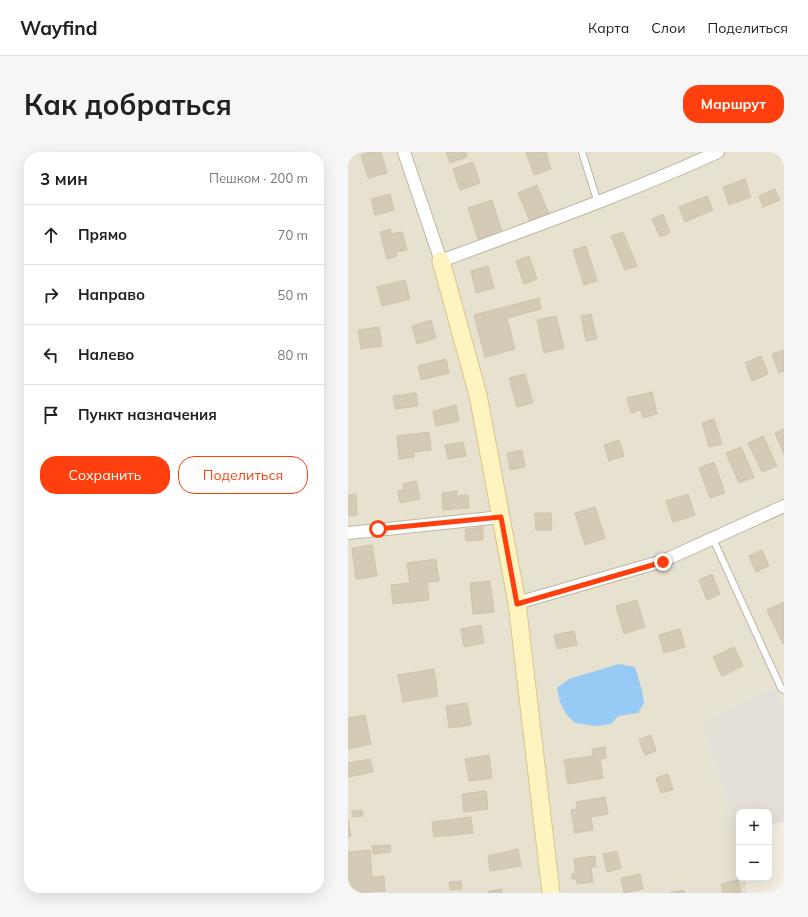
<!DOCTYPE html>
<html lang="ru">
<head>
<meta charset="utf-8">
<style>
	:root { --surface:#fff; --page:#f6f6f6; --text:#202124; --muted:#757577; --line:#e0e0e0; --accent:#ff3f0d }
	body { margin:0; font-family:Mulish,sans-serif; background:var(--page); color:var(--text) }
	.controls { position:absolute; right:12px; bottom:12px; display:grid; overflow:hidden; border-radius:8px; box-shadow:0 4px 16px #0002 }
	.controls button { width:36px; height:36px; display:grid; place-items:center; padding:0; border:0; border-bottom:1px solid var(--line); background:var(--surface); color:var(--text); font:20px sans-serif }
	.stop { position:absolute; width:12px; height:12px; margin:-9px; border:3px solid #ff3f0d; border-radius:50%; background:#fff }
	.stop.end { background:#ff3f0d; border-color:#fff; box-shadow:0 1px 4px #0008 }
	.list { margin:0; padding:0; list-style:none }
	h2 { display:flex; justify-content:space-between; align-items:center; height:52px; margin:0; padding:0 16px; font-size:17px }
	h2 small { font-size:13px; font-weight:400; color:var(--muted) }
	.list li { display:grid; grid-template-columns:26px 1fr auto; gap:12px; align-items:center; box-sizing:border-box; height:60px; padding:0 16px; border-top:1px solid var(--line) }
	.list b { display:block; font-size:15px; white-space:nowrap }
	.list em { font-size:13px; font-style:normal; color:var(--muted) }
	.actions { display:flex; gap:8px; padding:12px 16px }
	.actions a { flex:1; padding:9px 0; border:1px solid var(--accent); border-radius:16px; text-align:center; font-size:14px; color:var(--accent) }
	.actions .main { background:var(--accent); color:#fff }
	.icon { flex:none; width:22px; height:22px; fill:none; stroke:currentColor; stroke-width:2; stroke-linecap:round; stroke-linejoin:round }
	.map { position:relative; flex:none; width:436px; height:741px; overflow:hidden; border-radius:16px }
	header { display:flex; align-items:center; gap:24px; box-sizing:border-box; height:56px; padding:0 20px; background:var(--surface); border-bottom:1px solid var(--line) }
	header strong { font-size:19px }
	nav { display:flex; gap:22px; margin-inline-start:auto; font-size:14px }
	.intro { display:flex; align-items:center; justify-content:space-between; box-sizing:border-box; height:96px; padding:0 24px }
	h1 { margin:0; font-size:28px }
	.button { padding:10px 18px; border-radius:16px; background:var(--accent); color:#fff; font-size:14px; font-weight:700 }
	main { display:flex; gap:24px; padding:0 24px }
	aside { flex:1; background:var(--surface); border-radius:16px; box-shadow:0 4px 16px #0002 }
	.map>svg:first-child { display:block }
</style>
</head>
<body>
<header>
<strong>Wayfind</strong>
<nav><a>Карта</a><a>Слои</a><a>Поделиться</a></nav>
</header>
<div class="intro"><h1>Как добраться</h1><a class="button">Маршрут</a></div>
<main>
<aside>
<h2>3 мин<small>Пешком · 200 m</small></h2>
<ul class="list">
<li><svg class="icon" aria-label="ahead" viewBox="0 0 24 24"><path d="M12 20V5M6 11l6-6 6 6"/></svg><div><b>Прямо</b></div><em>70 m</em></li>
<li><svg class="icon" aria-label="right" viewBox="0 0 24 24"><path d="M7 20v-9h11M14 6l5 5-5 5"/></svg><div><b>Направо</b></div><em>50 m</em></li>
<li><svg class="icon" aria-label="left" viewBox="0 0 24 24"><path d="M17 20v-9H6M10 6l-5 5 5 5"/></svg><div><b>Налево</b></div><em>80 m</em></li>
<li><svg class="icon" aria-label="arrive" viewBox="0 0 24 24"><path d="M6 21V4h12l-3 4 3 4H6"/></svg><div><b>Пункт назначения</b></div></li>
</ul>
<div class="actions"><a class="main">Сохранить</a><a>Поделиться</a></div>
</aside>
<div class="map">
<svg width="436" height="741" viewBox="0 0 436 741">
	<rect width="100%" height="100%" fill="#f3efe2"/>
	<!-- residential -->
	<path fill="#e7e1cf" d="M0,0H436V553L426,535L353,571L391,686V726H398V741H0Z"/>
	<!-- industrial -->
	<path fill="#e4dfd7" d="M426,535L436,553V670L421,672V660H391V676H388L353,571Z"/>
	<!-- water -->
	<path fill="#98caf6" d="M271,512L287,515L294,538L296,551L290,561L270,564L263,572L248,574L227,571L218,562L212,550L209,536L221,527Z"/>
	<!-- building -->
	<path fill="#d4cbb7" stroke="#d0c3a9" d="M24,0H33L39,21L20,26L13,3Z
		M98,0H118L119,5L102,11Z
		M178,0H198L203,17L186,23Z
		M125,10L132,31L112,38L105,17Z
		M397,27L403,45L381,53L375,35Z
		M189,33L201,62L182,69L170,41Z
		M427,37L432,48L415,55L411,44Z
		M42,42L46,58L27,63L23,47Z
		M359,44L365,58L337,70L331,55Z
		M144,48L154,79L130,87L120,56Z
		M315,62L322,81L312,85L304,67Z
		M42,77L43,82L54,80L59,98L48,100L49,104L39,107L32,80Z
		M275,80L289,114L277,118L263,84Z
		M238,94L249,129L236,133L225,98Z
		M181,104L189,127L176,132L168,109Z
		M140,114L146,136L128,141L123,119Z
		M57,128L62,147L34,154L29,135Z
		M191,146L193,157L159,166L167,197L137,205L126,163Z
		M243,162L249,187L238,189L233,164Z
		M208,164L216,196L196,201L189,168Z
		M83,168L88,186L69,192L64,174Z
		M31,175L34,194L13,197L10,178Z
		M435,198L436,219L431,221L424,202Z
		M413,204L420,222L404,229L397,211Z
		M98,207L101,221L73,228L70,214Z
		M177,222L185,251L169,255L161,226Z
		M304,240L309,262L295,266L293,258L283,261L279,246Z
		M68,241L70,254L47,257L45,244Z
		M108,253L111,269L88,274L85,259Z
		M366,267L374,292L361,295L354,271Z
		M436,277V302L427,281Z
		M81,280L83,298L66,300V305L51,307L49,284Z
		M415,284L429,314L414,320L400,291Z
		M271,288L276,304L261,309L256,293Z
		M115,290L118,304L100,307L97,293Z
		M393,295L406,325L391,331L378,301Z
		M174,298L177,315L162,318L159,301Z
		M366,310L377,341L362,346L351,316Z
		M68,329L72,347L52,351L50,339L56,338L55,332Z
		M109,339V344L120,343L121,356L95,358L94,341Z
		M8,342L9,363L0,364V343Z
		M340,342L347,363L325,370L318,349Z
		M247,355L257,386L237,393L227,361Z
		M187,361H203L204,378H188Z
		M135,375V388L118,389L117,377Z
		M24,393L29,424L8,427L4,396Z
		M414,398L421,414L408,420L401,404Z
		M88,407L91,429L79,430L81,448L45,452L43,433L62,431L59,411Z
		M364,422L372,442L359,448L351,428Z
		M142,429L146,460L125,462L122,431Z
		M289,448L297,475L276,482L268,454Z
		M436,450V491L435,492L419,458Z
		M133,473L136,491L116,495L113,477Z
		M332,477L337,495L316,501L311,483Z
		M226,479L229,493L209,497L206,483Z
		M386,495L395,514L374,524L365,505Z
		M86,517L90,544L55,550L50,523Z
		M119,551L123,573L101,576L98,554Z
		M17,563L23,592L0,597V566Z
		M303,583L308,599L297,603L291,588Z
		M257,595L258,606L252,607L255,626L220,632L216,608L245,604L244,597Z
		M141,603L144,626L121,629L117,607Z
		M22,607L25,620L0,625V611Z
		M320,622L325,638L313,641L308,626Z
		M138,639L140,657L116,660L114,642Z
		M257,645L260,662L243,665L245,678L227,681L223,658L229,657L228,650Z
		M14,658L15,664L5,665L4,659Z
		M123,665L125,681L86,685L84,670Z
		M0,667L3,684L0,685Z
		M42,693L43,700L25,702L24,694Z
		M170,697L173,714L142,719L140,704Z
		M22,698L24,725L36,724L37,739L0,741V700Z
		M269,699L273,716L259,720L255,702Z
		M247,704L248,715H243L245,730L229,732V727H224V722H228L226,707Z
		M292,722L295,737L276,741L273,726Z
		M390,728L393,741H375L373,732Z
		M113,729L114,737L102,738L101,730Z
		M154,737V741H141V739Z
		M336,738L337,741H321Z"/>
	<g fill="none" stroke-linecap="round" stroke-linejoin="round">
		<!-- lane casing -->
		<g stroke="#beb7a4" stroke-width="8">
			<path id="lane" d="M234,0L250,51
				M365,387L433,536L436,538"/>
		</g>
		<!-- street casing -->
		<g stroke="#beb7a4" stroke-width="14">
			<path id="street" d="M56,0L93,109C187,74 280,41 370,0
				M0,381L153,365
				M169,451L315,409L436,354"/>
		</g>
		<!-- secondary casing -->
		<g stroke="#d6c78d" stroke-width="19">
			<path id="secondary" d="M93,109L130,243L169,451L203,741"/>
		</g>
		<!-- lane -->
		<use href="#lane" stroke="#fff" stroke-width="6"/>
		<!-- street -->
		<use href="#street" stroke="#fff" stroke-width="12"/>
		<!-- secondary -->
		<use href="#secondary" stroke="#fff3c0" stroke-width="17"/>
	</g>
	<g fill="none" stroke-linecap="round" stroke-linejoin="round">
		<!-- route -->
		<path stroke="#ff3f0d" stroke-width="5" d="M30,377L153,365L169,452L315,410"/>
	</g>
</svg>
<div class="controls">
<button>+</button>
<button>−</button>
</div>
<div class="stop" style="left:30px;top:377px"></div>
<div class="stop end" style="left:315px;top:410px"></div>
</div>
</main>
</body>
</html>
